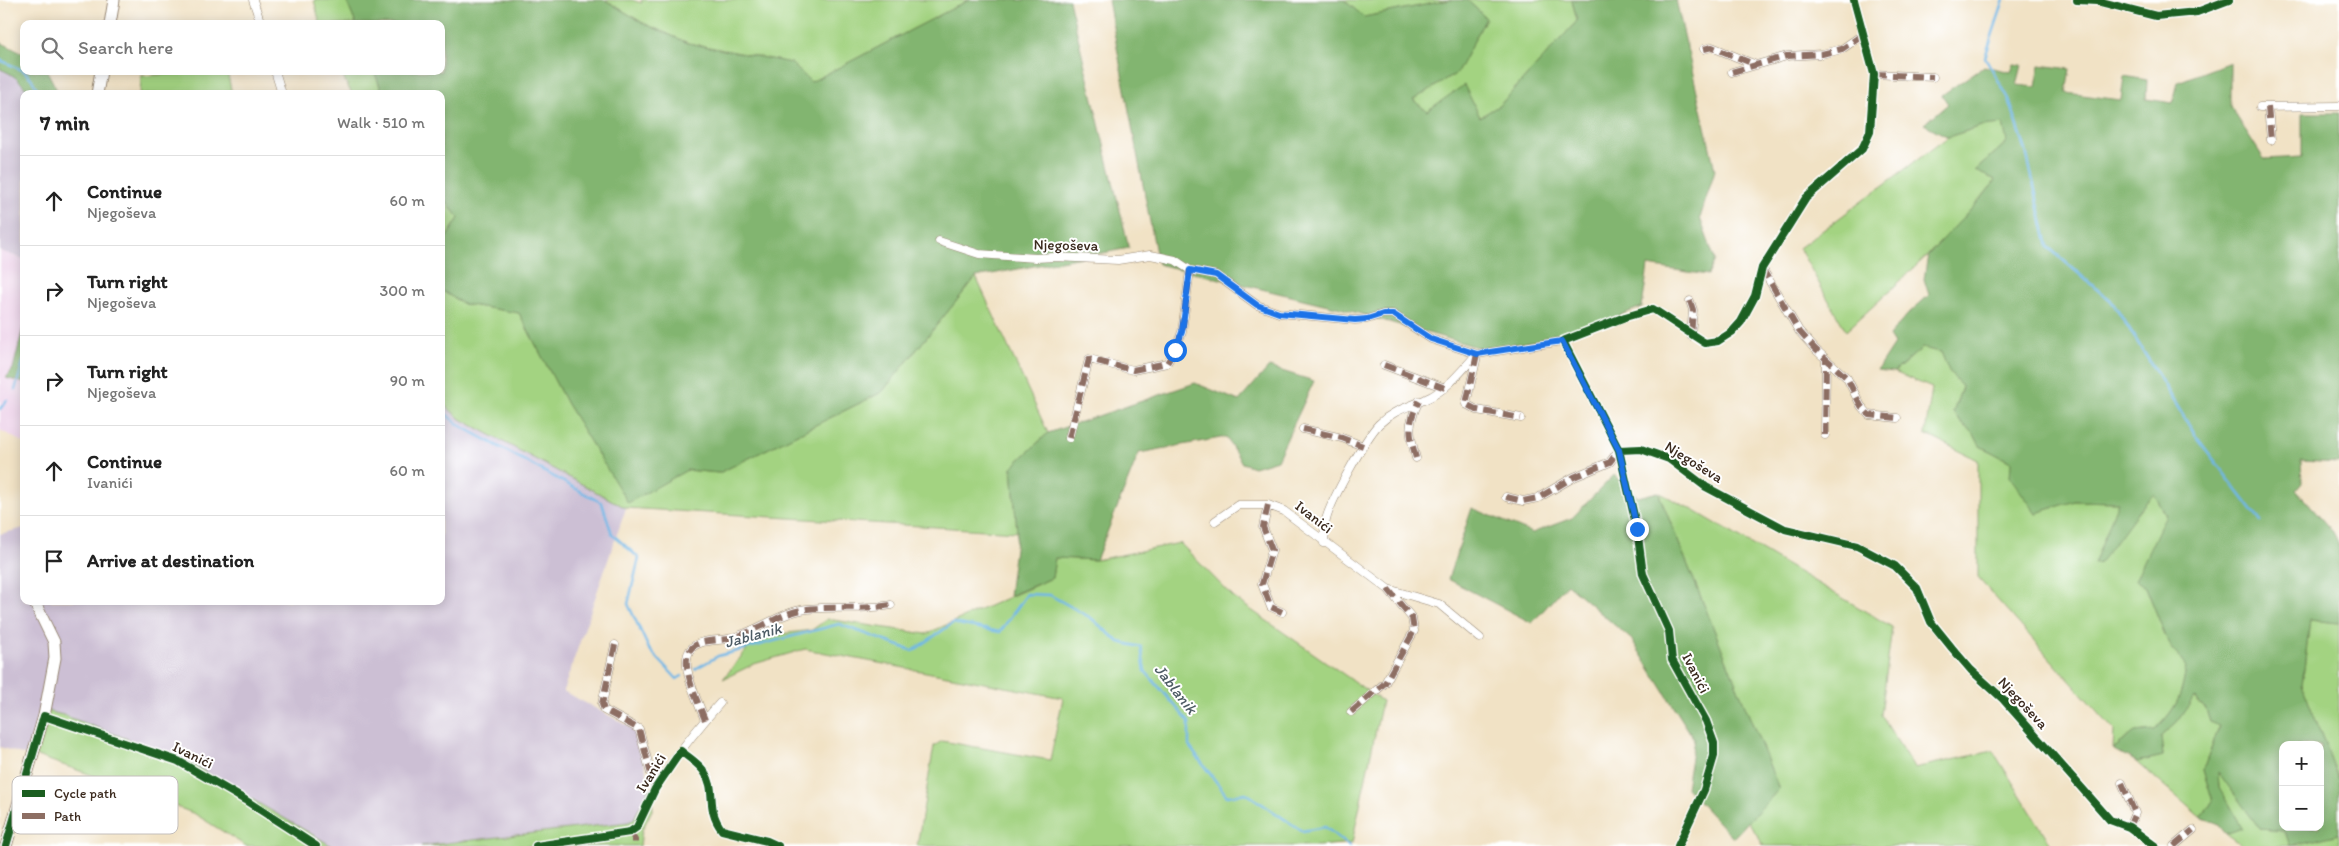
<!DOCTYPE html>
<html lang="en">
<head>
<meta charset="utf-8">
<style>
	:root { --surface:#fff; --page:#f2f2f2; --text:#222; --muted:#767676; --line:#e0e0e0 }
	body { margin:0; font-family:Itim,sans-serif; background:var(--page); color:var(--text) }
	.controls { position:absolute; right:15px; bottom:15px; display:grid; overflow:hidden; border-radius:10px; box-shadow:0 2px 12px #0003 }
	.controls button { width:45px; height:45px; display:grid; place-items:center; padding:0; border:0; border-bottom:1px solid var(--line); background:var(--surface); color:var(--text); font:25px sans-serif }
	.stop { position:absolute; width:15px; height:15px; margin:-11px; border:4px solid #1a73e8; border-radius:50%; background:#fff }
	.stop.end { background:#1a73e8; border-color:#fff; box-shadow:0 1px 5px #0008 }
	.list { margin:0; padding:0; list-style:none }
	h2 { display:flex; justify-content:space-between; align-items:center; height:65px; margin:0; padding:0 20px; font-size:21px }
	h2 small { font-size:16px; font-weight:400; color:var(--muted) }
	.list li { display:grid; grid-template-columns:32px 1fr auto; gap:15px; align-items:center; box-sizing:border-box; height:90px; padding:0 20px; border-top:1px solid var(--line) }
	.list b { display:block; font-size:19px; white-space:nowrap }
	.list p { margin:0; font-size:16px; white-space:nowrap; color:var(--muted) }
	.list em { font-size:16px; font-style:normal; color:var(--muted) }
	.icon { flex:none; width:28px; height:28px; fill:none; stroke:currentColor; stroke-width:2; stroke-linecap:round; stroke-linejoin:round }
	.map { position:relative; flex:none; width:2339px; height:846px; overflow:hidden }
	.search { position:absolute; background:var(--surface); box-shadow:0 2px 12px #0003; left:20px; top:20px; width:425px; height:55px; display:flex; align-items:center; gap:12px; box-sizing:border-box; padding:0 18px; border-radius:10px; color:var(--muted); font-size:19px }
	.panel { position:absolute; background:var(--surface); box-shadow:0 2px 12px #0003; left:20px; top:90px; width:425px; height:515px; border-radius:10px }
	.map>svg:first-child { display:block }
</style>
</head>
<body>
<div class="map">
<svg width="2339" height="846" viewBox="0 0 2339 846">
	<rect width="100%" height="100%" fill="#fff"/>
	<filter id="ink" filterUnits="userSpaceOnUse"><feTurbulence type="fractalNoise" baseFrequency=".02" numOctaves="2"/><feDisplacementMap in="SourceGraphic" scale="10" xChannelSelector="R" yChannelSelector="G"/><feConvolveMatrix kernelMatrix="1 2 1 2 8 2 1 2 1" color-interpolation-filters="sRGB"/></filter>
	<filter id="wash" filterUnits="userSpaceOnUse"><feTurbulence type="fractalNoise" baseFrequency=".0096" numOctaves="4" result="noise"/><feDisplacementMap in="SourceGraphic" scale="20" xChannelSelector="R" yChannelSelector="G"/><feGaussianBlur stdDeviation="1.12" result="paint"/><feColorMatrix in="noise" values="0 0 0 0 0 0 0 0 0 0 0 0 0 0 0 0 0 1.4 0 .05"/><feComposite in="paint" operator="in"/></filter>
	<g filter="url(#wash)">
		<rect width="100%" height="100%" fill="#f1e2c5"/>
		<!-- built -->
		<path fill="#edd1e9" d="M0,251L24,259V324L13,369L6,378L24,383V443L0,430Z"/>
		<!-- industrial -->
		<path fill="#ccbfd4" d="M0,69L12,73L20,80L29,94H24V259L0,251Z
			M441,402L459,418L626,508L563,691L636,730L650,787L634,819L629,822L421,846H332L186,761L63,715L43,711L30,757L0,747V534L24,528V601H441Z"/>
		<!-- green -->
		<path fill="#a3d381" stroke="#6f7e50" d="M314,0H346L356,24H320Z
			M605,0H632L642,3L641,0H969L811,82L790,63L688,43L643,23Z
			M1344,0H1450L1364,17Z
			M1467,0H1572L1577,21L1500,105L1480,117L1464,86L1426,112L1413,100L1457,73L1486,18Z
			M215,71H227L232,94H140L141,76Z
			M340,71H374L383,94H352Z
			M2003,123L2007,142L1975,171L1996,180C1952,236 1898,283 1846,331L1799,248L1948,137L1982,126Z
			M441,196L459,218L441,246Z
			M976,277L1048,433L1012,467L1017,532L626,508L459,418L441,402V290L464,304L519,313L567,404L628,502L687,470L719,473L882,392Z
			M1922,348L1941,352L1949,371L1962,387L1953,413L1975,436L1980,446L2011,462L2036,513L2075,501L2119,502L2095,564L2154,493L2166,515L2155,542L2146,587L2170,647L2186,665C2183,695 2177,708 2155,730L2135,732L2113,749L2114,730L1978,578V460L1925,434L1932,388L1894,372Z
			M1658,492L1693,510L1892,627L1881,715L1914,768L1993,751L2052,846H1764L1748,821L1779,789Z
			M1180,543L1234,598L1382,701L1352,843L1319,846H917L934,746L942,741L1050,760L1063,698L805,649L754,664L723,679L757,637L812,630L827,619L926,634L1052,578L1055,558L1096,560Z
			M2310,620L2339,623V780L2302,685Z
			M2193,697L2206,709L2210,722L2220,725L2203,770L2213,802L2200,817L2137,762L2163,756L2161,736L2177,722Z
			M43,710L63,715L186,761L332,846H246L195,814L129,788L31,754Z
			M2218,771L2260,829L2285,831L2290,845L2339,834V846H2243L2226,834L2241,827L2219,788Z
			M650,787L653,808L642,830L640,846H421L629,822L634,819Z"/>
		<!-- forest -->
		<path fill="#82b56f" stroke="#5e7046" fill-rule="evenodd" d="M346,0H605L643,23L688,43L791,63L811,82L969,0H1069L1129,248L976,277L882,392L719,473L687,470L628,503L567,404L519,313L463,304L441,290V246L459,218L441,196V94H383L374,71H441V24H356Z
			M1108,0H1344L1364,17L1450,0H1467L1486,18L1457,73L1413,100L1427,111L1464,85L1480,117L1500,105L1577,21L1572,0H1676L1715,170L1700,218L1715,260L1708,275L1648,266L1642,307L1562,337L1484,349L1340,308L1158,264Z
			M0,42L24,54V71H47L59,94H29C22,81 13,74 0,69Z
			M2230,62V106L2264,159L2302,157V113H2339V463L2301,461L2302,483L2296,490L2333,532L2339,544V623L2310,620L2302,685L2339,780V834L2290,846L2285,831L2260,829L2218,772L2219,788L2242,828L2226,834L2217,823L2200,817L2213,802L2203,770L2220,726L2210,722L2206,709L2194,697L2177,722L2161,736L2163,756L2137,762L2113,749L2135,732L2155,730C2177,708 2183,695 2186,665L2170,647L2146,587L2135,580L2166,515L2154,494L2140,509L2100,563L2094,564L2118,502L2075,501L2036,513L2010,477L2011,462L1980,446L1975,436L1953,413L1962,387L1949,371L1941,352L1922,348L1894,372L1877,370L1894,344L1889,336L1909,313L1929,295L1924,279L1928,255L1980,200L1996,180L1975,171L2007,142L2003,124L1982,126L1948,137L1924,124L1948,104L1942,95L1984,66L2011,72L2014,64L2022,65L2017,85L2036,87L2040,65L2070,69L2066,93L2121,100L2124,76L2147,80L2146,99L2173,103L2178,82ZM2283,745H2320V827H2283Z
			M24,324V383L6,378L13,369Z
			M1269,367L1314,381L1277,460L1254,467L1242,463L1226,437L1139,453L1096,560L1055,558L1052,578L1009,596L1017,532L1012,467L1048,433L1195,383L1239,401Z
			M1614,475L1638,497L1658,492L1779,789L1733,838L1686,788L1694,739L1632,640L1567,584L1532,623L1448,579L1472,508L1532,533L1572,518Z"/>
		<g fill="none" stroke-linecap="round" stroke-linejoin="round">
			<!-- stream -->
			<path stroke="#6fb7e7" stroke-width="2.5" d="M2004,0L1985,57L2009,99L2026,151L2048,247L2114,304L2195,435L2261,522
				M0,60L24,71
				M24,71L31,78L40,94
				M15,390L24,360
				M0,409L7,400
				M441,410L459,425L602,503L612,534L639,558L628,604L649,649L677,679L682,676
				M695,669L718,656L839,624L913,651L953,623L1000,632L1027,594L1050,595L1091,618L1119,642L1141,647L1145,671L1189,722V746L1227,796L1246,793L1302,831L1325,827L1349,846"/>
		</g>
	</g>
	<g filter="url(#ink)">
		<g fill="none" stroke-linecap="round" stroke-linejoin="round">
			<!-- street casing -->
			<g stroke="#968672" stroke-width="9">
				<path id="street" d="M253,0L261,24
					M2077,0L2097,1L2156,16L2197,12L2229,0
					M1704,49L1712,47L1756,65
					M275,71L282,94
					M1732,72L1787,56L1822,54L1842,49L1862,35
					M1874,74L1933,77
					M2260,107L2339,106
					M2268,107L2271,140
					M939,241L979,254L1036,258L1055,257L1118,260L1150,255L1161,257L1175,260L1190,270L1216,275L1257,305L1279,313L1355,320L1367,319L1383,314H1393L1431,339L1477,354L1563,341L1625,317L1653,309L1705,343L1718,341L1732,332L1741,322L1755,296L1762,268L1806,198L1862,149L1870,132L1874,74L1854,0
					M1762,268L1799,331L1815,349L1847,378L1861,406L1869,415L1897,418
					M1690,301L1693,310L1691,336
					M1563,341L1619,450L1641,449L1669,459L1706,487L1785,529L1857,546L1895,566L1917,588L1931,622L1952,648L1971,670L2003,699L2110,820L2129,827L2155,846
					M1477,356L1466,404L1477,410L1521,418
					M1384,365L1445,388
					M1303,429L1342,438L1363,446
					M1825,435L1826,360
					M1069,438L1089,359L1133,370L1167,363L1175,350L1182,332L1190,270
					M1619,450L1637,529L1643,574L1669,631L1672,660L1706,721L1714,743V756L1704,790L1678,846
					M1416,458C1409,433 1407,424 1419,401
					M1506,497L1523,501L1538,498L1574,477L1610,462L1619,450
					M1268,505L1263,527L1272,550L1262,584L1271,607L1282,612
					M1215,521L1238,505H1268L1284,511L1388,589L1412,618L1414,631L1385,683L1351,712
					M1324,543C1325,536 1324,527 1326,520C1330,502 1366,437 1379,424C1393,410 1409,407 1426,399C1447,390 1461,371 1477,354
					M1388,589L1439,604L1480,638
					M615,645L602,704L604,710L639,729L655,789
					M44,716L178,761L245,800L316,846
					M705,720C699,704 682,670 688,654C694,637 719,642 732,638C758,631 781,612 807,609C835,606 863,610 891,605
					M681,751C689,758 700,764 705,773C717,791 705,808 722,830L767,841L778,846
					M2122,783L2135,813L2129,827
					M536,846L630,832C644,822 646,803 655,789C673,758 697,729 720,703
					M2174,846L2193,830"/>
			</g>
			<!-- secondary casing -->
			<g stroke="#968672" stroke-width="13">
				<path id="secondary" d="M110,24L114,0
					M97,94L101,71
					M6,846L44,716L55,658L54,642L34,601"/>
			</g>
			<!-- street -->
			<use href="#street" stroke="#fff" stroke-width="8"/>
			<!-- secondary -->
			<use href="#secondary" stroke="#fff" stroke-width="11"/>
			<!-- quiet -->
			<path stroke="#8d6e63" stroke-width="6" stroke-dasharray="12 6" stroke-linecap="butt" d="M1704,49L1712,47L1756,65
				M1732,72L1787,56L1822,54L1842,49L1862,35
				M1874,74L1933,77
				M2268,107L2271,140
				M1762,268L1799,331L1815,349L1847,378L1861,406L1869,415L1897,418
				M1690,301L1693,310L1691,336
				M1477,354L1466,404L1477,410L1521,418
				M1384,365L1445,388
				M1303,429L1342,438L1363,446
				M1825,435L1826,360
				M1069,438L1089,359L1133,370L1167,363L1175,350L1182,332L1190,270
				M1416,458C1409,433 1407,424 1419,401
				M1506,497L1523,501L1538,498L1574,477L1610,462L1619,450
				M1268,505L1263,527L1272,550L1262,584L1271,607L1282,612
				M615,645L602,704L604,710L639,729L655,789
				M1351,712L1385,683L1414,631L1412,618L1388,589
				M705,720C699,704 682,670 688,654C694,637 719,642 732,638C758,631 781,612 807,609C835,606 863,610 891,605
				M2122,783L2135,813L2129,827
				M630,832L635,840V846
				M2174,846L2193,830"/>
			<!-- cycleway casing -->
			<g stroke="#fff" stroke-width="11">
				<path id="cycleway" d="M1854,0L1874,74L1870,132L1862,149L1806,198L1762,268L1755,296L1741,322L1732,332L1718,341L1705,343L1653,309L1625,317L1563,341L1619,450L1641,449L1669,459L1706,487L1785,529L1857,546L1895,566L1917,588L1931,622L1952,648L1971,670L2003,699L2110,820L2129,827L2155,846
					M2077,0L2097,1L2156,16L2197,12L2229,0
					M1619,450L1637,529L1643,574L1669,631L1672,660L1706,721L1714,743V756L1704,790L1678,846
					M6,846L44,716L178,761L245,800L316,846
					M536,846L630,832L637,827L655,789L681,751C689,758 700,764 705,773C717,791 705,808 722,830L767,841L778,846"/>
			</g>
			<!-- cycleway -->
			<use href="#cycleway" stroke="#1b5e20" stroke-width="8"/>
		</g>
	</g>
	<g fill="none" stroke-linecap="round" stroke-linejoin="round" filter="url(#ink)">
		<!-- route -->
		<path stroke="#1a73e8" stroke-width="6" d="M1175,350L1182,332L1190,270L1216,275L1257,305L1279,313L1355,320L1367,319L1383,314H1393L1431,339L1477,354L1562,341L1619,450L1637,529"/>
	</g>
	<g text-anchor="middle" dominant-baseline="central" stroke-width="4" stroke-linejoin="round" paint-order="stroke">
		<!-- street labels -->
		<g font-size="15" fill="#3b2a1e" stroke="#fff">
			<text transform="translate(1066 245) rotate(1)">Njegoševa</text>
			<text transform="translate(1694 462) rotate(32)">Njegoševa</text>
			<text transform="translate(1314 517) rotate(38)">Ivanići</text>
			<text transform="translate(1696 673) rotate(63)">Ivanići</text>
			<text transform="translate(2023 703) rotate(47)">Njegoševa</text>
			<text transform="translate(193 755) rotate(26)">Ivanići</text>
			<text transform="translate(651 773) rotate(-58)">Ivanići</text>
		</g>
		<!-- water labels -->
		<g font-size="16" font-style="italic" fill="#4d5b64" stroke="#fff">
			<text transform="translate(753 635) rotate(-15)">Jablanik</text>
			<text transform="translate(1176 689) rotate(52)">Jablanik</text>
		</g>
	</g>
	<!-- legend -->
	<rect x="12" y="776" width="166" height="58" rx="8" fill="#fff" stroke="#c4bfbc" stroke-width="1"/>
	<rect x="22" y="790" width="23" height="7" fill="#1b5e20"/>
	<rect x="22" y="813" width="23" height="6" fill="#8d6e63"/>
	<g font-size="14" fill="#3b2a1e">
		<text x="54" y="798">Cycle path</text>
		<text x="54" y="821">Path</text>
	</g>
</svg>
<div class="controls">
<button>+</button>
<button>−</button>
</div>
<div class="stop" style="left:1175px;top:350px"></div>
<div class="stop end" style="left:1637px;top:529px"></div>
<div class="search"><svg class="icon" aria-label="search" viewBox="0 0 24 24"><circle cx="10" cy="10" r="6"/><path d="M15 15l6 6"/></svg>Search here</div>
<section class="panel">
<h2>7 min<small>Walk · 510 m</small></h2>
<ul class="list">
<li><svg class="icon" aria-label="ahead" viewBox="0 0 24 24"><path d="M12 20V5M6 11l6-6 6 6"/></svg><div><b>Continue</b><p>Njegoševa</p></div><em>60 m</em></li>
<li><svg class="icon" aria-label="right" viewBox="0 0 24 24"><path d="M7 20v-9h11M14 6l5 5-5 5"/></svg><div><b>Turn right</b><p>Njegoševa</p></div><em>300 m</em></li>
<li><svg class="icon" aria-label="right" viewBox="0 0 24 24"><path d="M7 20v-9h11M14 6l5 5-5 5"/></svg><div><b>Turn right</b><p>Njegoševa</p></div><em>90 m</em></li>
<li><svg class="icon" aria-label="ahead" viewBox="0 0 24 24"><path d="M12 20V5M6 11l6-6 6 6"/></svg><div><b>Continue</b><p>Ivanići</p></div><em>60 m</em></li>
<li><svg class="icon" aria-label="arrive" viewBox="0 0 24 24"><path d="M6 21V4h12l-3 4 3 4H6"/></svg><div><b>Arrive at destination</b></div></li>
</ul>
</section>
</div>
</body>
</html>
